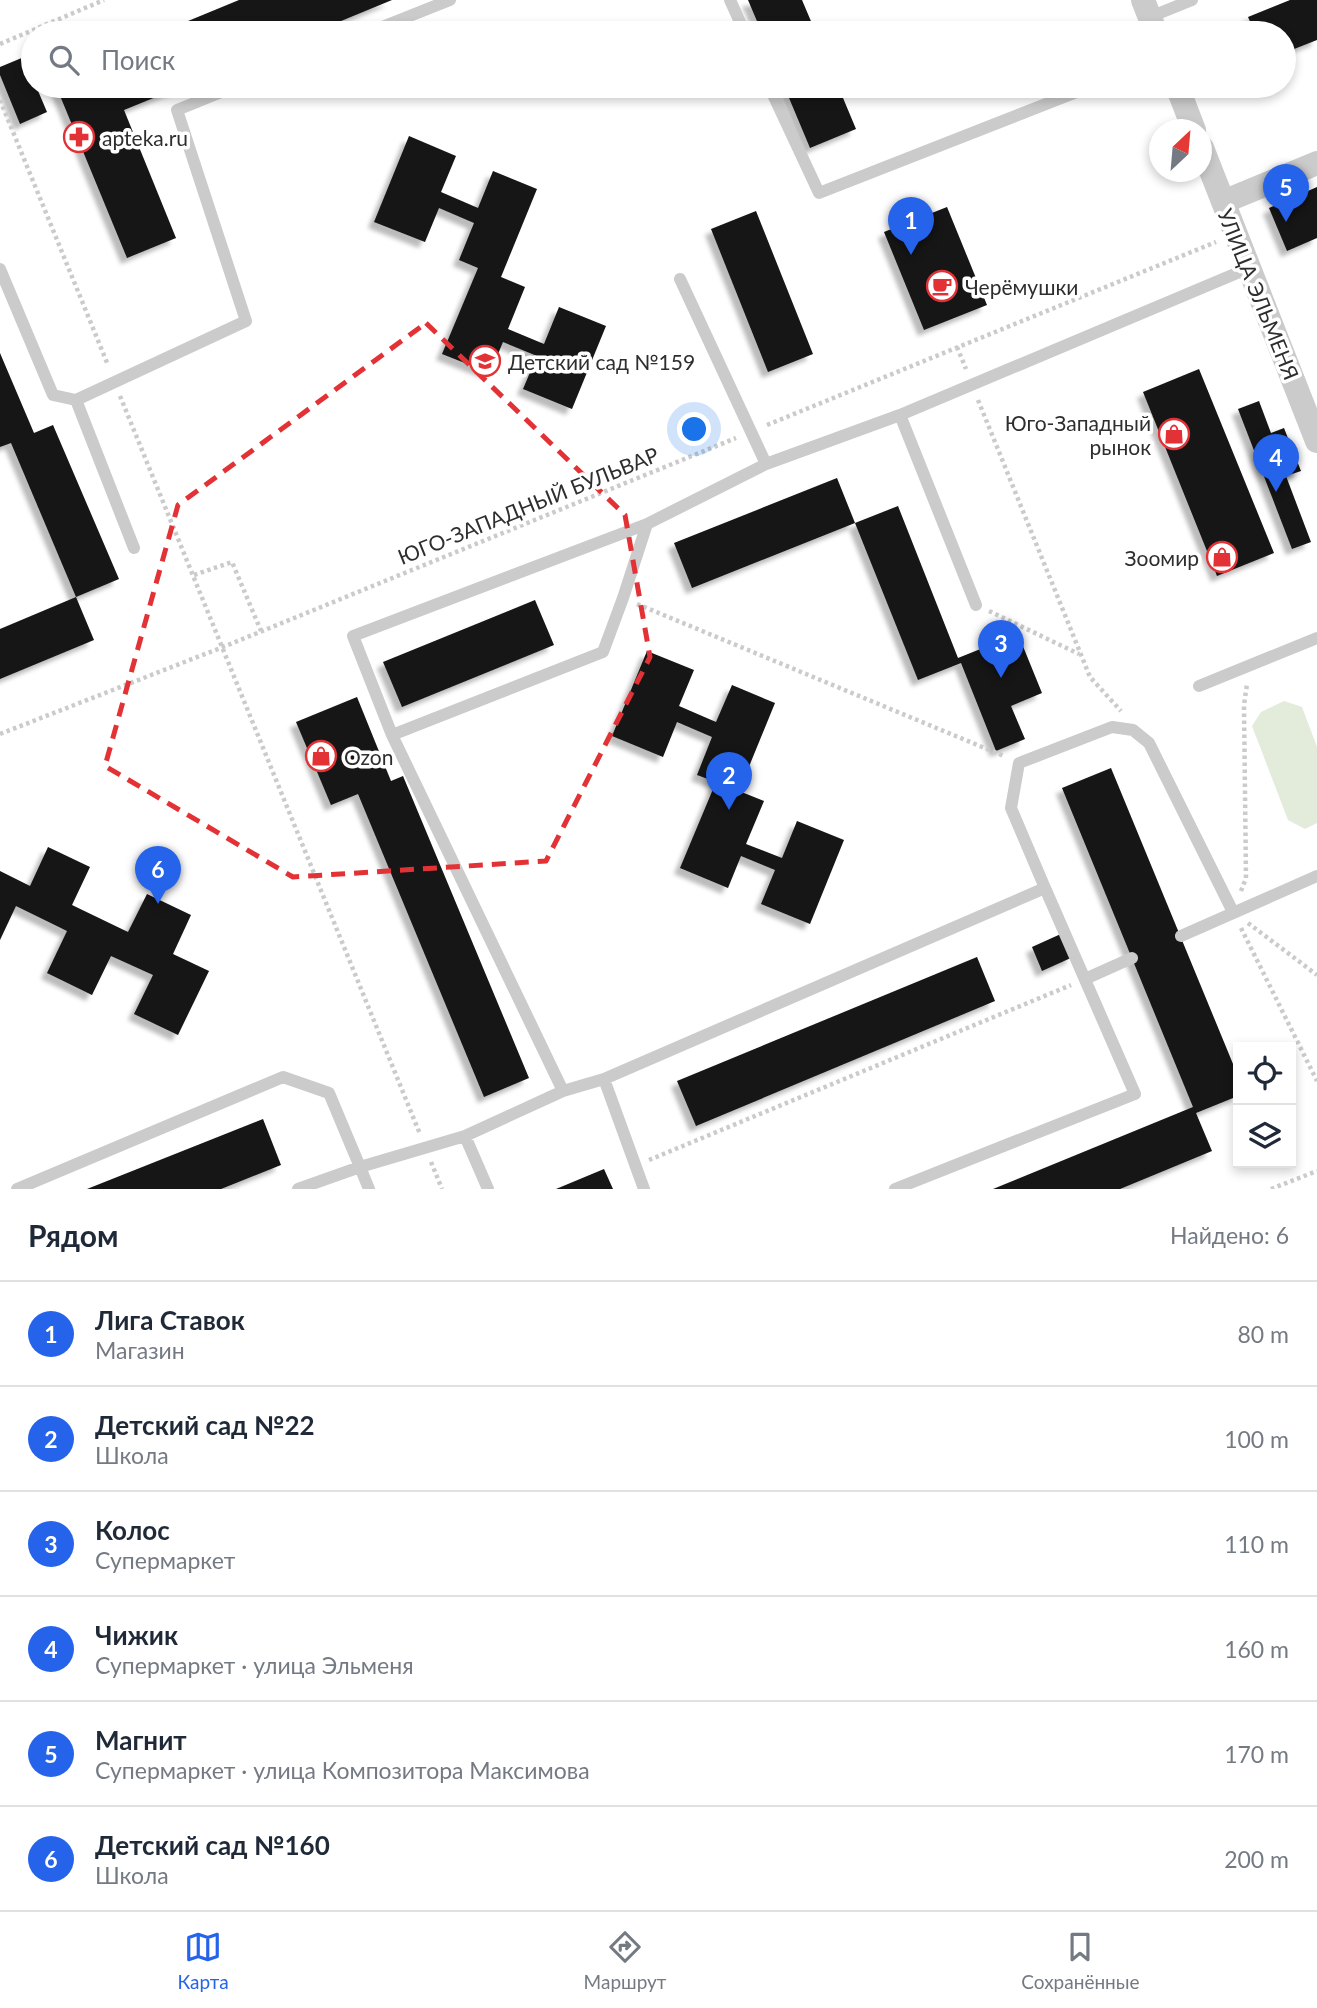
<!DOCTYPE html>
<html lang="ru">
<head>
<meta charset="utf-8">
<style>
	:root { --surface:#fff; --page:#f6f6f7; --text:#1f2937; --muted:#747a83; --line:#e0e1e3; --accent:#2563eb }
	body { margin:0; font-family:Lato,sans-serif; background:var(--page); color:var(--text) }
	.controls { position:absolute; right:21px; bottom:21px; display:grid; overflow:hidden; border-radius:0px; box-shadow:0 4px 10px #0003 }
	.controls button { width:63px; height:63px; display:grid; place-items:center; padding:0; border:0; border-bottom:2px solid var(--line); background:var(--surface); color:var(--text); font:35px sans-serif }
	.compass { position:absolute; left:1149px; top:119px; width:63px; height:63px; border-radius:50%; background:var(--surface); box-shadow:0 4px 10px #0003; rotate:26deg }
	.you { position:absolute; left:695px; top:430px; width:24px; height:24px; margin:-18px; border:5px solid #fff; border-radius:50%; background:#1a73e8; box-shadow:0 0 0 10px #1a73e833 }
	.badge { display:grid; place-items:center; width:46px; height:46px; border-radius:50%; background:var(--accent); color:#fff; font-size:23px; font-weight:700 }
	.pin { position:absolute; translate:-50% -58px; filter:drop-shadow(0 2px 4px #0008) }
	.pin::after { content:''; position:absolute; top:37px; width:24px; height:21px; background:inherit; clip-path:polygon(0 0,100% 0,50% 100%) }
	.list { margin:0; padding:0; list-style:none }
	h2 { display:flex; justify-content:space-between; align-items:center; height:91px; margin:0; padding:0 28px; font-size:30px }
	h2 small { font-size:23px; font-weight:400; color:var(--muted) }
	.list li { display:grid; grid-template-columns:46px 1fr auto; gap:21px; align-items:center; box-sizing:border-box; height:105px; padding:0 28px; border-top:2px solid var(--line) }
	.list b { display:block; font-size:26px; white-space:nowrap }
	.list p { margin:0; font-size:23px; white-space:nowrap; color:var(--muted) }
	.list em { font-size:23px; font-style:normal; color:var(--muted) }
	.icon { flex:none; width:38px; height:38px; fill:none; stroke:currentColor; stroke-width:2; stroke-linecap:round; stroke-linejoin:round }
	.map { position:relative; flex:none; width:1317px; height:1189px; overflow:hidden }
	.search { position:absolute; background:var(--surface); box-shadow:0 4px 10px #0003; left:21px; right:21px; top:21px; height:77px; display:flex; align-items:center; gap:18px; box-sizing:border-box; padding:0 24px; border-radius:38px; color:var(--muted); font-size:26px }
	.sheet { height:721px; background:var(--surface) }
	nav { display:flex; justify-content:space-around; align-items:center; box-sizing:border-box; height:98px; border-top:2px solid var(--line); background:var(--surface); font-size:19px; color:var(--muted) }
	nav a { display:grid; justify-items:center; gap:4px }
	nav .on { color:var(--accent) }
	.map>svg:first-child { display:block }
</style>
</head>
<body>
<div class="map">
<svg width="1317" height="1189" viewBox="0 0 1317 1189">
	<defs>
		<filter id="shadow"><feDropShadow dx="-6" dy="6" stdDeviation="2" flood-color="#0004"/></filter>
	</defs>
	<rect width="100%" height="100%" fill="#fff"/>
	<!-- green -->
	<path fill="#e3ebdb" d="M1284,701L1302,707L1317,747V823L1305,829L1288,820L1252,726L1261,712Z"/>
	<!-- building -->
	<path fill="#151515" filter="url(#shadow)" d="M239,0H392L312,33H159Z
		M748,0H802L816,33H762Z
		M1290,0H1317V40L1284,53V33H1255L1248,17Z
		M24,57L33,78V86H36L47,112L20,124L0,75V67Z
		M56,86H183L124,110L176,238L127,258Z
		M784,86H838L856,129L810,148Z
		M409,136L456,156L441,192L478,208L493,171L537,189L501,277L525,287L508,329L544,344L559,307L606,326L572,409L523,389L537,356L503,342L490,373L442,354L478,268L459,260L474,223L439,208L425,242L374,222Z
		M1317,187V238L1287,251L1269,208Z
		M947,207L987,305L924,330L884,232Z
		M756,211L813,354L768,372L711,229Z
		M0,353L34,433L53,425L119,579L76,597L94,640L0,679V629L76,597L11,443L0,447Z
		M1199,369L1274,553L1217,576L1143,392Z
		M1259,401L1271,433L1284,428L1301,471L1286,476L1311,542L1292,549L1238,409Z
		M837,478L855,523L692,588L674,543Z
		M898,506L958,658L1018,634L1042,693L1011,706L1025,739L996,751L961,663L918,680L855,523Z
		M535,600L554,645L402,707L383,662Z
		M647,651L694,670L679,706L716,722L732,685L775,703L739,791L764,801L746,844L782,858L797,821L844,840L810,924L761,904L775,870L741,856L728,888L680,868L716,782L697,775L712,737L677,722L663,757L612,736Z
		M357,697L391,781L403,776L529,1078L484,1097L358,794L331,805L296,722Z
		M1111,768L1238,1076V1096L1196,1113L1212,1151L1120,1189H993L1193,1107L1062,788Z
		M48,847L90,867L72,905L128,932L147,894L191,915L173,954L209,971L178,1035L134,1014L153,975L111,956L92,995L47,973L67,931L16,906L0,940V871L30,886Z
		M1063,933L1073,957L1042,971L1032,947Z
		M977,957L995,1001L696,1126L677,1081Z
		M263,1119L281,1165L221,1189H87Z
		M604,1169L613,1189H556Z"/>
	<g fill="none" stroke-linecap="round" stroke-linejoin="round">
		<!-- path -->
		<path stroke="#cbcbcb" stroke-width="4.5" stroke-dasharray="3.5 3.5" stroke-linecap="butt" d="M0,44L104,0
			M0,100L108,365
			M957,347L966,369
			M120,396L420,1134
			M978,400L1090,677L1121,711
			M767,425L1216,242
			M194,575L232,562L261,631
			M637,604L1004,756
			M989,611L1079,654
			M0,734L223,647L736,438
			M1241,891L1246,878L1244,705L1247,684
			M1248,923L1317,975
			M1241,928L1317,1081
			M649,1160L1071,985
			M431,1162L442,1189
			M1271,1189L1317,1171"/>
		<!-- service -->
		<path stroke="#cbcbcb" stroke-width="12" d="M730,0L745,33
			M1150,17L1192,0
			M367,33L450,0
			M769,86L819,193L1092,86
			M0,269L53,395L76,400L246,321L177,110L236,86
			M680,279L766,464
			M76,400L134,548
			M900,415L976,605
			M647,524L623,598L603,652L392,735L353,636L647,524L766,464L900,415L1249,268
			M1199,686L1317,638
			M1045,888L1011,808L1019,763L1112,727L1133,730L1149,743L1233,912
			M1181,936L1317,876
			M1085,979L1132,958
			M604,1079L644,1189
			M563,1091L604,1079L1045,888L1135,1094L895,1189
			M465,1136L488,1189
			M17,1189L283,1077L329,1093L360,1167L298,1189
			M369,1189L360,1167L465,1136L563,1091L392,735"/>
		<!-- minor -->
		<path stroke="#cbcbcb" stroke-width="24" d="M1143,0L1156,33
			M1177,86L1194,130
			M1202,148L1317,441
			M1223,202L1317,163"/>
	</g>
	<!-- marked area -->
	<path fill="none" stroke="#e33236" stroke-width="5" stroke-dasharray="14 9" stroke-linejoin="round" d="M426,323L625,515L650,657L546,861L293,877L105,766L178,505Z"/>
	<!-- icons -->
	<defs>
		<g id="pharmacy-ring" transform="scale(1.575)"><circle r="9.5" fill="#fff" stroke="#e33236" stroke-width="1.5"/><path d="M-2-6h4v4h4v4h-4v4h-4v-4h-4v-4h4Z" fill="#e33236"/></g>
		<g id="cafe-ring" transform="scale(1.575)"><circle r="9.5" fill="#fff" stroke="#e33236" stroke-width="1.5"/><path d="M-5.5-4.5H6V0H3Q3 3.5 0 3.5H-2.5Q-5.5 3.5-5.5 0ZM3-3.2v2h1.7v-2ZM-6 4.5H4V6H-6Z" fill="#e33236"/></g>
		<g id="school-ring" transform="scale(1.575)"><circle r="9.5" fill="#fff" stroke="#e33236" stroke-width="1.5"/><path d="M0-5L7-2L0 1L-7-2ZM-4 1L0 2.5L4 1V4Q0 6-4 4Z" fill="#e33236"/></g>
		<g id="shop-ring" transform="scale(1.575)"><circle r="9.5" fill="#fff" stroke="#e33236" stroke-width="1.5"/><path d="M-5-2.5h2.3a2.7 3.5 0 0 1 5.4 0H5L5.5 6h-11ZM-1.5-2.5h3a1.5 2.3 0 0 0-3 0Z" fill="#e33236"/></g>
	</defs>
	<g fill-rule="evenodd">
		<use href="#pharmacy-ring" x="79" y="137"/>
		<use href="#cafe-ring" x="942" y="286"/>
		<use href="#school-ring" x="485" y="361"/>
		<use href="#shop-ring" x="1174" y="434"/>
		<use href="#shop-ring" x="1222" y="557"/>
		<use href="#shop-ring" x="321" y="756"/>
	</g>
	<g text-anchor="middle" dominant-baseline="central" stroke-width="7" stroke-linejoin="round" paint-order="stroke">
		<!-- poi labels -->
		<g font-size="21" fill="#2e2e2e" stroke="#fff" text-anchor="start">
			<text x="102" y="137">apteka.ru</text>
			<text x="965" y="286">Черёмушки</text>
			<text x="508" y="361">Детский сад №159</text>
			<text x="1151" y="422" text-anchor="end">Юго-Западный<tspan x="1151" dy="24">рынок</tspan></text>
			<text x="1199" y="557" text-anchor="end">Зоомир</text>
			<text x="344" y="756">Ozon</text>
		</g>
		<!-- street labels -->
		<g font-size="21" fill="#2e2e2e" stroke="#fff">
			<text transform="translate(1259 294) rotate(68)">УЛИЦА ЭЛЬМЕНЯ</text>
			<text transform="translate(528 505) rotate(-22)">ЮГО-ЗАПАДНЫЙ БУЛЬВАР</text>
		</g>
	</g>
</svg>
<div class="controls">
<button><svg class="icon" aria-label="locate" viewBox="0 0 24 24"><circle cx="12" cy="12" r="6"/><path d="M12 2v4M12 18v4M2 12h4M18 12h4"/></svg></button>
<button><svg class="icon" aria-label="layers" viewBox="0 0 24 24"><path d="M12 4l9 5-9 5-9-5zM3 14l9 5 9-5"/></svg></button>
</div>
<svg class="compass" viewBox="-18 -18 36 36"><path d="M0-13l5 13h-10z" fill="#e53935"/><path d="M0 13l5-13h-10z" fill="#747a83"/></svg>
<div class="you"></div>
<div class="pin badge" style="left:911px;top:255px">1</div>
<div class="pin badge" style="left:729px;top:810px">2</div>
<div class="pin badge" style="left:1001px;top:678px">3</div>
<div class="pin badge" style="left:1276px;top:492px">4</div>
<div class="pin badge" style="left:1286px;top:222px">5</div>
<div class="pin badge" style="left:158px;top:904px">6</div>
<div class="search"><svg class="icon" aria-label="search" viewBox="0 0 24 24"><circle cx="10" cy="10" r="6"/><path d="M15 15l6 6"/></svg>Поиск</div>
</div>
<section class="sheet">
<h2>Рядом<small>Найдено: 6</small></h2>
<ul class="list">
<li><span class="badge">1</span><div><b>Лига Ставок</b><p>Магазин</p></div><em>80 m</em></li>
<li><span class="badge">2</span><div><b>Детский сад №22</b><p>Школа</p></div><em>100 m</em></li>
<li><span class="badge">3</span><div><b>Колос</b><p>Супермаркет</p></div><em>110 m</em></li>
<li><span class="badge">4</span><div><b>Чижик</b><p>Супермаркет · улица Эльменя</p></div><em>160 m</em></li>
<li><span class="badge">5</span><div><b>Магнит</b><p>Супермаркет · улица Композитора Максимова</p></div><em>170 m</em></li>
<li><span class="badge">6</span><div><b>Детский сад №160</b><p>Школа</p></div><em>200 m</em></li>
</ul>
</section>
<nav>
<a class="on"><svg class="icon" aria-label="map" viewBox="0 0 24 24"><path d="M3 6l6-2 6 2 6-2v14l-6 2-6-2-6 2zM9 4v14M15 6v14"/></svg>Карта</a>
<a><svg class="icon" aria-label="directions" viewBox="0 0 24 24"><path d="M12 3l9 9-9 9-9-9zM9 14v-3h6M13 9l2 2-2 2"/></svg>Маршрут</a>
<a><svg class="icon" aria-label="saved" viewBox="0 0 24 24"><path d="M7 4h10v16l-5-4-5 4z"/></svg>Сохранённые</a>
</nav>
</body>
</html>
